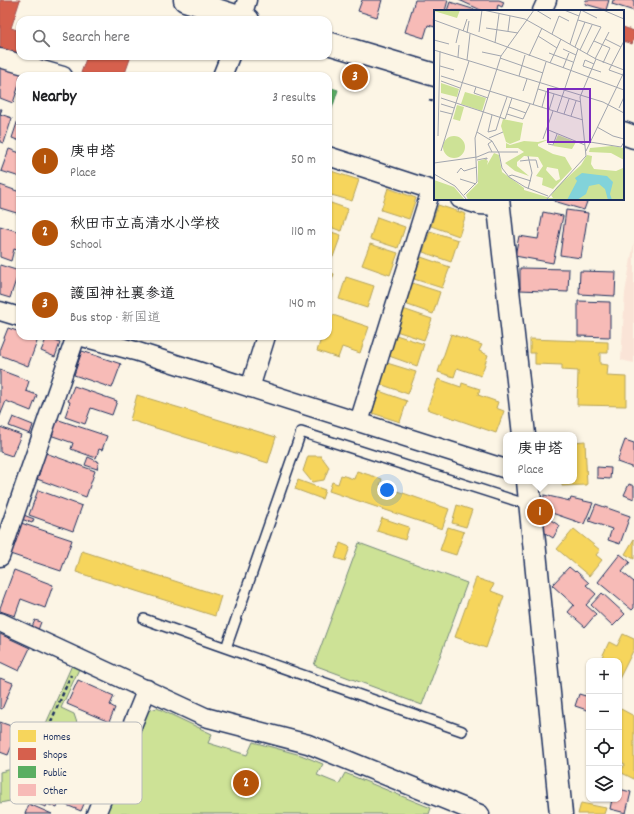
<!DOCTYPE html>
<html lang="en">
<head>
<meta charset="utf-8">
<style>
	:root { --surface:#fff; --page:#f6f6f6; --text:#202124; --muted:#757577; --line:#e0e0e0; --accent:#b45309 }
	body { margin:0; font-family:Dekko,"Klee One",sans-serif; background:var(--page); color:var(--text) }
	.controls { position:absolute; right:12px; bottom:12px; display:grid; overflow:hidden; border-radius:8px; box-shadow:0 1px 3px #0004 }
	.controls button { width:36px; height:36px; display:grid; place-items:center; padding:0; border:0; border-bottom:1px solid var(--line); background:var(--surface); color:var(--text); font:20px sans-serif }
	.you { position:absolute; left:387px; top:490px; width:14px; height:14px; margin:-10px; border:3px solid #fff; border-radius:50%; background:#1a73e8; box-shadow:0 0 0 6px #1a73e833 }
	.badge { display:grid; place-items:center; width:26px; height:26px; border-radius:50%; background:var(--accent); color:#fff; font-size:13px; font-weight:700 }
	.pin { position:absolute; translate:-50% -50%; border:2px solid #fff; box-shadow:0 1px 4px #0006 }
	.popup { position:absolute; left:503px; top:432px; width:74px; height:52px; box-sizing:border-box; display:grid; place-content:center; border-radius:8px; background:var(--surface); filter:drop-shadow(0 1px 3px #0005); font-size:13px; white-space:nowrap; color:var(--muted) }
	.popup b { font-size:15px; color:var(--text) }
	.popup::after { content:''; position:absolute; left:50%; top:100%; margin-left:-8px; border:8px solid transparent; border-top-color:var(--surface) }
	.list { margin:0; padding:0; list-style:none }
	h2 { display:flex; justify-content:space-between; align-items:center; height:52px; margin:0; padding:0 16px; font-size:17px }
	h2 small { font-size:13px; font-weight:400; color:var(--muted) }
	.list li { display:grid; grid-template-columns:26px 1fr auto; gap:12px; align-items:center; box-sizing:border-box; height:72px; padding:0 16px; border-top:1px solid var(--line) }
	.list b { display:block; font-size:15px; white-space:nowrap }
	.list p { margin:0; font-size:13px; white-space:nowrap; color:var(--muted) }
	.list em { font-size:13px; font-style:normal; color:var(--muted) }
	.icon { flex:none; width:22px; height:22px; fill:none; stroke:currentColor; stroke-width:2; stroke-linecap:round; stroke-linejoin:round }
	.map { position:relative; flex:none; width:634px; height:814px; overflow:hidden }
	.search { position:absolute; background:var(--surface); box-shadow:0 1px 3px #0004; left:16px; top:16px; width:316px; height:44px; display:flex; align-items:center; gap:10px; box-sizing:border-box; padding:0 14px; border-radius:12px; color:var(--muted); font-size:15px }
	.panel { position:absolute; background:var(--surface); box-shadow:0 1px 3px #0004; left:16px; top:72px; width:316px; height:268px; border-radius:12px }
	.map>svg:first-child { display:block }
</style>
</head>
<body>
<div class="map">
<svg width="634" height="814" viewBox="0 0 634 814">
	<rect width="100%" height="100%" fill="#fcf5e5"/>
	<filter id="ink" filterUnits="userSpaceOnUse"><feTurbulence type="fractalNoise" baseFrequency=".025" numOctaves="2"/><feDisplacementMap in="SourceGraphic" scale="8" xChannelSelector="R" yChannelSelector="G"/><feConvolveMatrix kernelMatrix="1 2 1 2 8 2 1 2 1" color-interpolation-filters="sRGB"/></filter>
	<g filter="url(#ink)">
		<!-- built -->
		<path fill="#fae4d7" d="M634,242V363L621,360L625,293Z"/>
		<!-- green -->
		<path fill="#cde296" stroke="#74887a" d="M359,543L467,583L422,705L314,665Z
			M72,665L79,669L61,708L74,714L78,726L63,760L50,763L32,755Z
			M157,708L212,734L208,743L247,755L253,742L301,755L323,764L317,775L339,784L345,773L431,808L429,814H106L144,712Z
			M8,770H34L39,781L20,799L0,803V772Z"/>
		<!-- homes -->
		<path fill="#f6d55c" stroke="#b4a35d" d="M331,171L359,180L352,201L328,194V179Z
			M388,188L416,198L409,219L381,210Z
			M328,202L348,209L341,231L328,226Z
			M438,205L466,214L459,236L431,226Z
			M377,217L405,227L398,248L370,239Z
			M328,231L341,235L333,257L328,255Z
			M430,231L458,240L451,262L423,252Z
			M370,244L398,253L390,275L362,265Z
			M421,257L450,267L442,288L414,279Z
			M328,271L334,274L328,292Z
			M346,277L374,286L367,308L339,299Z
			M412,283L440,292L433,314L405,304Z
			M403,309L432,319L424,340L396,331Z
			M330,314L369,327L360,353L342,347L338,358L317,351L322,336H328V319Z
			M451,334L482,345L479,351L488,355L481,376L457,368L454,377L438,372Z
			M396,335L424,344L417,366L389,356Z
			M530,339L608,342V353H600V364L608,365L607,376L626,377V406L577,405L578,371L562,370V365L535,364V353H530Z
			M387,363L416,372L408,394L380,384Z
			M438,379L461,387L462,383L480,389L478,395L498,402L496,408L504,411L496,433L427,409Z
			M379,391L407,401L400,422L372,413Z
			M137,395L276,437L268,463L130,420Z
			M585,441L587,485L562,486V481H574V442Z
			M308,456H321L329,467L324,480L312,482L303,471Z
			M357,471L382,479L380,485L449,509L442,529L329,491L332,482L338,484L341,475L354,479Z
			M298,480L325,490L322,499L295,489Z
			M457,505L472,510L466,527L452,523Z
			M382,518L409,527L405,540L377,531Z
			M448,527L464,532L456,555L440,550Z
			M574,529L600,550L596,555L602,560L589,576L557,549Z
			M634,539V559L625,554Z
			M340,543L350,547L345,561L335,558Z
			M82,551L221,596L215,616L76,572Z
			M476,578L494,584L491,591L504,596L486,648L455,637Z
			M623,634L634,639V649L619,679V661H600L609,642L617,646Z
			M619,708L634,716V779L620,772L625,764L619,761Z
			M581,803L606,808L604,814H578Z"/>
		<!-- shops -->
		<path fill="#d6604d" stroke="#9e5152" d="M0,0H20L11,28L20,31V55L0,49Z
			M623,27L634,31V38L632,44L623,41Z
			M23,56H48L46,63Z
			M87,56H131L124,76H89L81,73Z"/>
		<!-- public -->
		<path fill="#5aae61" stroke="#478860" d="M328,87L338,90L328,121Z"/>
		<!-- building -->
		<path fill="#f7bbb7" stroke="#1b2f5e" d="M362,0H382L377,17L358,11Z
			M415,0H448L445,11H435V27L428,25L424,38L405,32Z
			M459,0H499L504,2L502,7L498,5L497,9L500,11H483Z
			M586,0H609L606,10L585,4Z
			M613,0H634V11L612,4Z
			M450,2L479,11H447Z
			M0,64L23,72L22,76H20V82L13,103L0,98Z
			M0,109H2L0,114L12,118L4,143L0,142Z
			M20,114V141L12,138Z
			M9,149L20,153V177L1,171Z
			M0,185L20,192V214L0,208Z
			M555,199H588L584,210L554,201Z
			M566,210L588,213L581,258L560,255Z
			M543,212L563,216L553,263L515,256L519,236L538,239Z
			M0,226L20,232V251L14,249L11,261L0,257Z
			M0,265L19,271L10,298L0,295Z
			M520,268L569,269L568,292L520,290Z
			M580,271L616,272L615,296L579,294Z
			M578,301L610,302V337L578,336Z
			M8,328L20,332V336H31L38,339L28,366L0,355V348Z
			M47,337L60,343L55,357L41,351Z
			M82,351L121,364L112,388L74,375Z
			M0,370L29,381L26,391L37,395L31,411L6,401L0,416Z
			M74,386L117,401L112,415L91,408L85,424L65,417L70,402L68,401Z
			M13,417L33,425L30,434L9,426Z
			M56,419L107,436L102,450L99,449L96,458L71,449L73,443L50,435Z
			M0,427L21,435L12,456L0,452Z
			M625,440L634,443V468L617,462Z
			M43,452L95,471L86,497L37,479L40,471L36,470Z
			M88,457L99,462L97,469L85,465Z
			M597,467L611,468L610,479L597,478Z
			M629,484L634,486V499L624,495Z
			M38,490L82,506L73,531L29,515Z
			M544,495L570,501L571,498L593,503L584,524L543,510Z
			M596,504L630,516L620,544L608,540L612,529L589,521Z
			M21,514L34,519L32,523L19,518Z
			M543,515L560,526L553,538L542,531Z
			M18,522L72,540L61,571L10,554Z
			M620,554L630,562L622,572L634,582V608L632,610L598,582Z
			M569,567L575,572L576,571L589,583L586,585L596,594L586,605L596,614L585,627L568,612L574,605L552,585Z
			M14,570L53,585L45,608L21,599L15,616L0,611V608Z
			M602,593L625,614L613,626L591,605Z
			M35,620L41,622L38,630L32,627Z
			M0,634L30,648L19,671L0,662Z
			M0,678L13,683L2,709L0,708Z
			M78,680L114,696L110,705L115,708L109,722L67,704Z
			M579,694L589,697V705L587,710L575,706Z
			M0,722L19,729L8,755L0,752Z
			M76,744L97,752L92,764L100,767L93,787L56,773L59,764L67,767Z
			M57,777L85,787L83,790L89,792L81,811L59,802L57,808L47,804L46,807L32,802L41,781L53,785Z
			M619,789L631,792L626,813L610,809L612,799H619Z
			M29,804L52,814H25Z"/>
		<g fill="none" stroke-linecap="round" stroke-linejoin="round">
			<!-- service casing -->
			<g stroke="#1b2f5e" stroke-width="12">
				<path id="service" d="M144,619L226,648
					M462,731L226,648L301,432L529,505"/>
			</g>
			<!-- minor casing -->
			<g stroke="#1b2f5e" stroke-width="21">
				<path id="minor" d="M542,11L547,0
					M241,20L247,0
					M0,58L63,76
					M222,76L230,56
					M328,156L435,191
					M460,199L479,205L499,206
					M0,311L20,317
					M79,336L135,351L506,469
					M250,388L266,336
					M359,422L431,190
					M0,557L76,336
					M0,622L205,717L308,744L480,814
					M96,814L147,689"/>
			</g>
			<!-- tertiary casing -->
			<g stroke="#1b2f5e" stroke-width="25">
				<path id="tertiary" d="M498,199L524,435
					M528,481L561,814"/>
			</g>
			<!-- primary casing -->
			<g stroke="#1b2f5e" stroke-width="25">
				<path id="primary" d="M185,0L248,20
					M328,43L435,75
					M623,133L634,137"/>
			</g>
			<!-- path -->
			<path stroke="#1b2f5e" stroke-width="2.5" stroke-dasharray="4 3" stroke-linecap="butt" d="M429,100L435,102
				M37,754L71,675"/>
			<!-- service -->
			<use href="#service" stroke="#fcf5e5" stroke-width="9"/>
			<!-- minor -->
			<use href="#minor" stroke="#fcf5e5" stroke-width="18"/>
			<!-- tertiary -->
			<use href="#tertiary" stroke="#fcf5e5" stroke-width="22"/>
			<!-- primary -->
			<use href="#primary" stroke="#fcf5e5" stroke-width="22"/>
		</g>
	</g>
	<!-- overview -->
	<g transform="translate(434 10)">
		<rect width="190" height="190" fill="#fcf5e5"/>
		<path d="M26,0L23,8L0,1V0ZM7,73L25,79L23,87L7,83ZM31,82L52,88L48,101L27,94ZM23,95L30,97L26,111L19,109ZM69,109L89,113L86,130L76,134L72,132L67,116ZM124,125L142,132L138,139L119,136ZM9 137a11 11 0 1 1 22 0a11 11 0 1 1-22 0ZM116,129L104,134V136L119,144L131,147L138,159L119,179L108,175L109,168L102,166L109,156L104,147L90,146L83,152V156L95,166L81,161L71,153L90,142L84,138H72V133L76,135L90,131L104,132ZM113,157L124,159L126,169L122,171L112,160ZM178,136L190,138V150L177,143L155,142L156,138ZM60,143L65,145L68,162L90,178V180L116,188H119L117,185L123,177L147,155L153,145L158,146L157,154L160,159L182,161L189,158L190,152V190H34L32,185L44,173V151L51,149L54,151L53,155ZM0,170L20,177L31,190H0Z" fill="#cde296" fill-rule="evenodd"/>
		<path d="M148,163L173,166L179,172L176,184L178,190H174L171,179L165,174L155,176L152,184L143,190H133L143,171L141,168Z" fill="#82d3da"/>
		<path fill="none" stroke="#a2a6af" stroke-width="1" d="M49,0L91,9L162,49L190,60M102,0L117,9M130,0L145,6M147,0L163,8M169,0L190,9M0,10L190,80M144,10L167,17L153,44M0,15V28M52,18L84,23M29,21L33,9M74,21L76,6M45,22L48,0M33,23L35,11M118,24L125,6L135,11M104,26L123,38M171,29L187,37M0,30L15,34M160,31L176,38L169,53M22,33L25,20M61,33L65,4M136,34L147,0M141,37L151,12M129,39L142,45M0,40L169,92L190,103M146,40L158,15M48,42L67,46M115,43L139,52M95,46L108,18M24,47L25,35M66,48L109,63M161,49L175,22M33,50L36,24M116,53L127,29M160,54L151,50L149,56L167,62M6,56L20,60M129,58L135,43M189,65L175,60L190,31M7,66L149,110M85,66L91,45M7,71L26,78M42,77L40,83L54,88M104,79L147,92M89,81L93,69M7,88L71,109L78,88M7,94L20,98M99,95L112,52M75,97L92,103M108,97L112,82M185,98L190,87M115,100L120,84M6,101L18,104M123,102L144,39M73,104L89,109L96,94M130,104L135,89M58,105L54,122L62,120L66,107M137,106L142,91M66,107L73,87M163,117L179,126L190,129M112,119L151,135M43,122L58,131L65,143L68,158L75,167L91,177L114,186M4,126L6,41M55,128L69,122M109,129L119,101M58,131L54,134L58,142M156,132L187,137L190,132M114,134L119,135L123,124M7,141L35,51M152,141L190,62M94,146L95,150H102L104,158M43,147L55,142H84M43,150L53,148V149H51M86,151L95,150L98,163L94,179M0,153L43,147M23,163L27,158L30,161L43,157M0,164L21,176L33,190M75,166L78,165L97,171M26,169L42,174M30,185L43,172L41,128L67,46L100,0M112,190L152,146L146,87L162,49"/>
		<path fill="#7b2cbf" fill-opacity="0.15" stroke="#7b2cbf" stroke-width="2" d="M114,79H156V132H114Z"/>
		<rect width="190" height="190" fill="none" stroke="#1b2f5e" stroke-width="2"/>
	</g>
	<!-- legend -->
	<rect x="10" y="722" width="132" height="82" rx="6" fill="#fcf5e5" stroke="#b8babc" stroke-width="1"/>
	<rect x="18" y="730" width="18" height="12" fill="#f6d55c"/>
	<rect x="18" y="748" width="18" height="12" fill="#d6604d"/>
	<rect x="18" y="766" width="18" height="12" fill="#5aae61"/>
	<rect x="18" y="784" width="18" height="12" fill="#f7bbb7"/>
	<g font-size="11" fill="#1b2f5e">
		<text x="43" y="740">Homes</text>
		<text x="43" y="758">Shops</text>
		<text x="43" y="776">Public</text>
		<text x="43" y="794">Other</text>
	</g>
</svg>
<div class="controls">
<button>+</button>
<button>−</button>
<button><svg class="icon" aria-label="locate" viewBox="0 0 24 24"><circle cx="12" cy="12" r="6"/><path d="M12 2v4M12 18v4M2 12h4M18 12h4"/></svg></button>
<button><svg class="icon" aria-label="layers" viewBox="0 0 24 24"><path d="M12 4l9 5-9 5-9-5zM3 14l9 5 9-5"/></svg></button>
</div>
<div class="you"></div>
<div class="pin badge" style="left:540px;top:512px">1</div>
<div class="popup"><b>庚申塔</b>Place</div>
<div class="pin badge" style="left:246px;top:783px">2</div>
<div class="pin badge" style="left:355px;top:77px">3</div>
<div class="search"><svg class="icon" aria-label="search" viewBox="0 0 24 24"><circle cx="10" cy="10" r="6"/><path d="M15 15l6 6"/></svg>Search here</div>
<section class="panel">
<h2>Nearby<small>3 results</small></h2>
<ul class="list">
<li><span class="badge">1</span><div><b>庚申塔</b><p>Place</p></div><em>50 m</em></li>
<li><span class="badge">2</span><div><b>秋田市立高清水小学校</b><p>School</p></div><em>110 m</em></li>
<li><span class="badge">3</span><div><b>護国神社裏参道</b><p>Bus stop · 新国道</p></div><em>140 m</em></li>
</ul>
</section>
</div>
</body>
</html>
